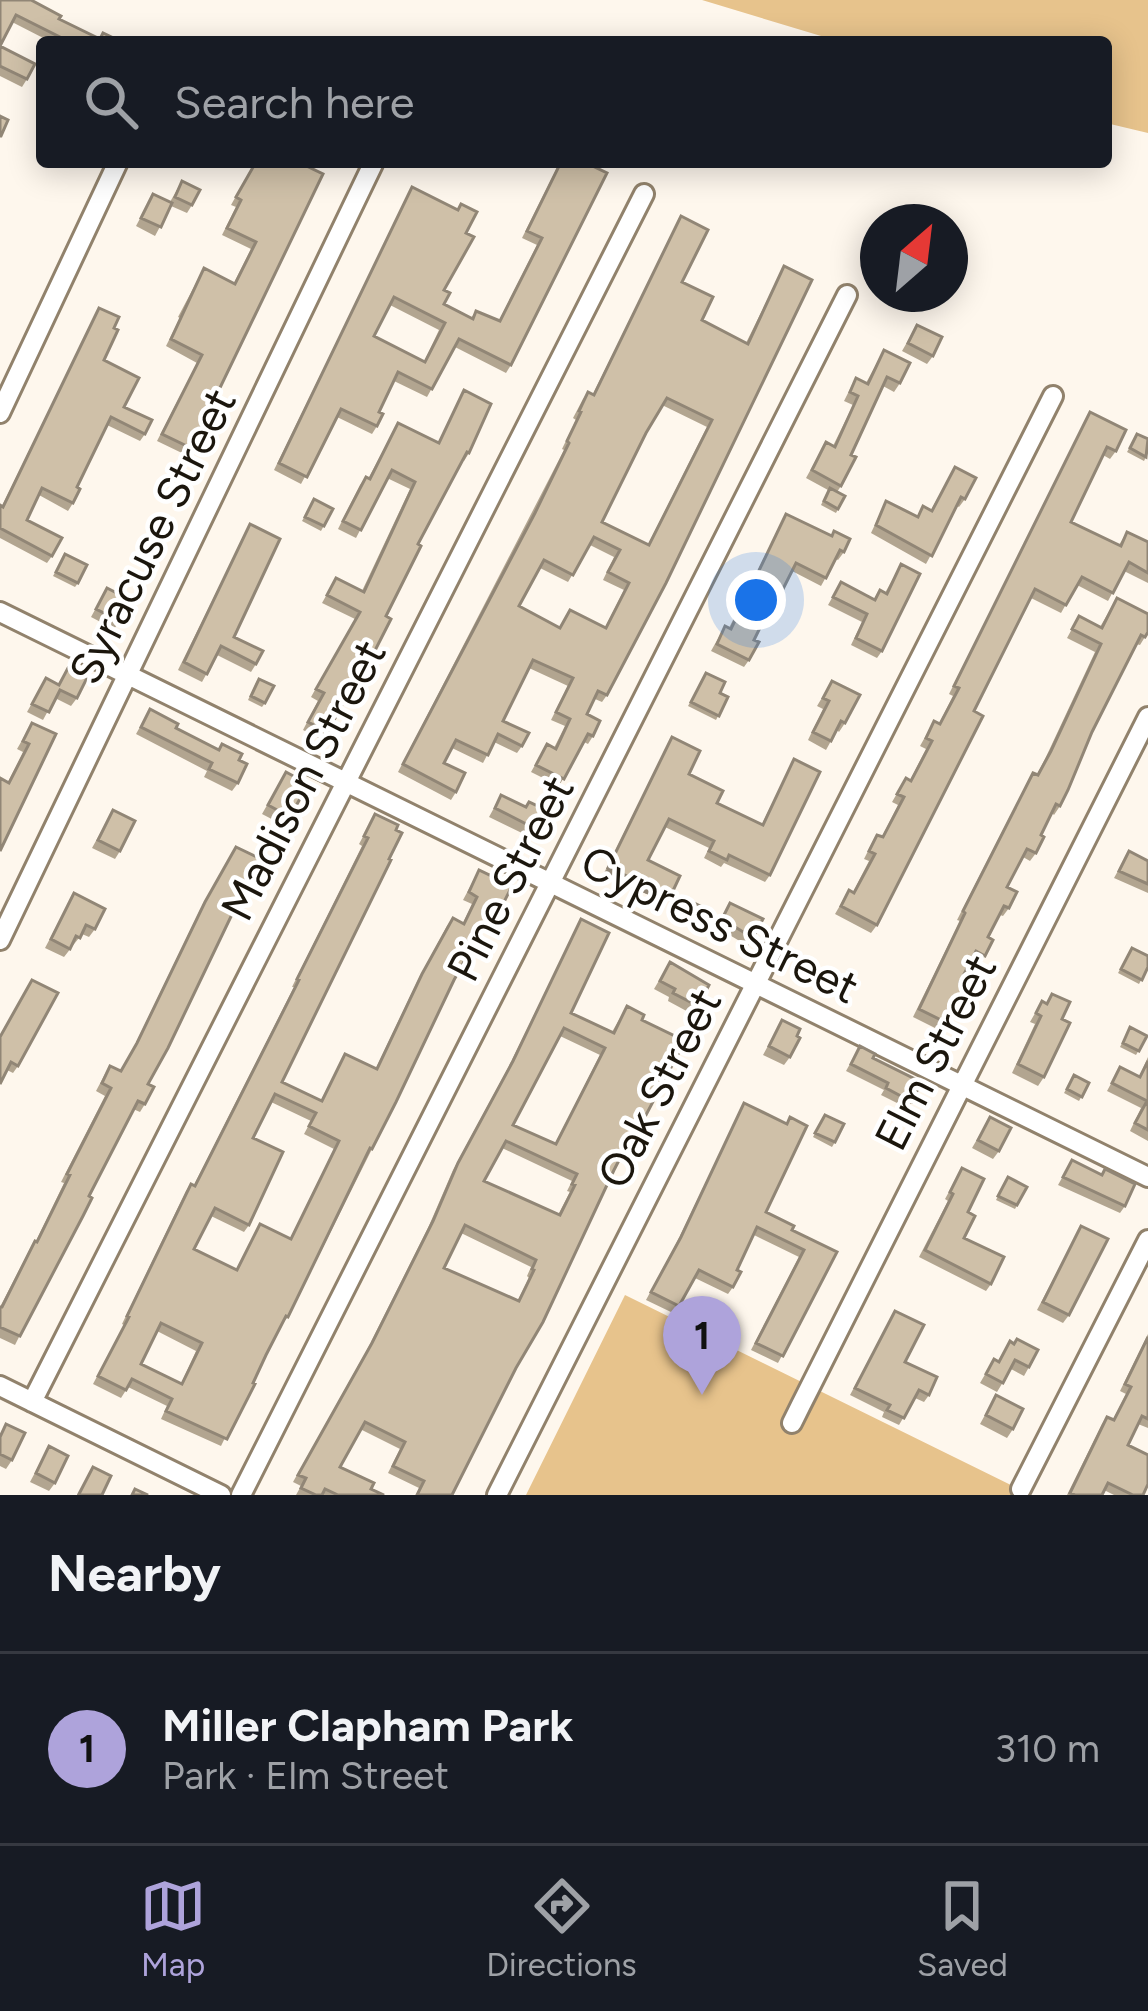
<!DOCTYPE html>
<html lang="en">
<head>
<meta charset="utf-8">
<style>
	:root { --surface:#171b24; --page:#242831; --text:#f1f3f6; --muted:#9ea1a6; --line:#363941; --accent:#aea3db }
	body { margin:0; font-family:Figtree,sans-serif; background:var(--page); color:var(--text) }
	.compass { position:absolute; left:860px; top:204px; width:108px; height:108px; border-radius:50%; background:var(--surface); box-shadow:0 6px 30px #0003; rotate:28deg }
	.you { position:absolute; left:756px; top:600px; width:42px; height:42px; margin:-30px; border:9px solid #fff; border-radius:50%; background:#1a73e8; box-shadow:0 0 0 18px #1a73e833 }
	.badge { display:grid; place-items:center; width:78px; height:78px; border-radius:50%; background:var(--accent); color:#111; font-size:39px; font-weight:700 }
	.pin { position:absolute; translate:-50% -99px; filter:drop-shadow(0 3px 6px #0008) }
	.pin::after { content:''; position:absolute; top:63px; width:42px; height:36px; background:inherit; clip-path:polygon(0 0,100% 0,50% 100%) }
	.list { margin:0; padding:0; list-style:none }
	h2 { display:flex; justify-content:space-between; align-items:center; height:156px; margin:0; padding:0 48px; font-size:51px }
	h2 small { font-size:39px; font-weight:400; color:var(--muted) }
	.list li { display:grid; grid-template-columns:78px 1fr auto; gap:36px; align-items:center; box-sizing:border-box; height:192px; padding:0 48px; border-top:3px solid var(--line) }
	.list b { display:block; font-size:45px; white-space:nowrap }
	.list p { margin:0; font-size:39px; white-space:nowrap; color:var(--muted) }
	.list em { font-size:39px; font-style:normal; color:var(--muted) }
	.icon { flex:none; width:66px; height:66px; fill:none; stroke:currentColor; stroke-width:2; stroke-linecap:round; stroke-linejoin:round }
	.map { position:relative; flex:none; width:1148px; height:1495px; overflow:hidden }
	.search { position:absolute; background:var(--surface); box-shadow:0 6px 30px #0003; left:36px; right:36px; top:36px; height:132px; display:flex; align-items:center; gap:30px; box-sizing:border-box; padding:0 42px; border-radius:12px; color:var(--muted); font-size:45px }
	.sheet { height:348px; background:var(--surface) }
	nav { display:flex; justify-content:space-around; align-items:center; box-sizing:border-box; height:168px; border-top:3px solid var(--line); background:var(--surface); font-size:33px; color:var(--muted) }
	nav a { display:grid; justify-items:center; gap:6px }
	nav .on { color:var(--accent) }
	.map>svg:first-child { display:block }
</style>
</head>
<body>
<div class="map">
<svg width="1148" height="1495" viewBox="0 0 1148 1495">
	<rect width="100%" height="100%" fill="#fef7ed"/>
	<!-- green -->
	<path fill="#e7c38c" d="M702,0H1148V133L1106,123V42H841Z
		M625,1295L1031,1495H526Z"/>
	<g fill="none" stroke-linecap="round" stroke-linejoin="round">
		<!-- minor casing -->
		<g stroke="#91826c" stroke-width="24">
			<path id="minor" d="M0,413L118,162
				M0,612L1148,1177
				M0,940L373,164
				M0,1386L221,1495
				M32,1402L644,194
				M792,1423C909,1187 1030,953 1148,717
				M1021,1489L1148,1240
				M241,1495L847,295
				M497,1495L1053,396"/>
		</g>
		<!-- minor -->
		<use href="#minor" stroke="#fff" stroke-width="18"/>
	</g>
	<!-- wall -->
	<path fill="#b2a590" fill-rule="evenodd" d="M0,0L59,19L100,39L122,42H51L12,22Z
		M0,46L27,79L22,87L0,76Z
		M255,162L289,166L291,162L191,448L186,455L157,441L197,363L166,346L180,318L178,317L204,268L234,283L251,249L222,235L236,207L231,205Z
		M560,162H584L511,365L506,373L455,347L427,397L394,381L379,412L377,426L372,434L337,417L301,484L274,470L412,187L466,233L444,290V304L471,318L476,311L499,321L537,245L522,238ZM390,305L439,330L424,362L374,336Z
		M182,181L192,205L187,213L171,206L155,236L136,226L153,194L170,202Z
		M681,216L682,282L702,320L746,343L784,266L607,695L602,702L595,699L587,714L593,736L588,744L584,742L559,786L531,772L547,744L554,748L565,726L551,720L568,686L529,668L503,721L522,746L517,753L494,742L483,763L452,748L444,763L456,792L451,800L398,772L564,450L562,449L576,420L573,418L583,399L588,392L593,394ZM662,405L707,427L648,545L602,522L646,433ZM590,545L614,557L603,580L624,590L605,628L570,610L559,628L519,606L540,568L568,582Z
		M99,308L114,328L104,360L124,407L145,434L140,441L107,425L77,487L73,503L68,511L39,495L27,520L52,556L47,563L0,538V505L2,506Z
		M917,325L933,356L927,364L902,351Z
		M884,350L900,383L894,392L883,386L851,455L841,486L837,492L845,496L836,513L821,505L828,490L806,478L826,442L833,446L853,405L844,401L851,387L856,378L866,383Z
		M464,390L469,453L464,461L463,460L418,544L360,680L355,687L352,686L323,740L303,730L318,701L311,697L355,619L322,603L336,578L362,591L410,489L387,478L356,538L338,529L360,485L366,477L368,479L398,423L438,443Z
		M1090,412L1116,451L1110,459L1103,455L1071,522L1119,545L1127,532L1148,542V583L1124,571L1108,601L1077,585L1061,613L1031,598L974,711L877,925L871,933L835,914L849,890L853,892L869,861L864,859L872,843L877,835L882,837L898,805L892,802L906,778L910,780L926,749L920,746L934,721L939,724L953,696L949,694Z
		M1137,434L1148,453L1144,461L1127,452Z
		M955,467L965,499L959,507L957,506L926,564L871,533L886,501L917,517L923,506L931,510Z
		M314,499L333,509L321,531L302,521Z
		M786,514L832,536L844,552L838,560L836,559L821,586L792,571L776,603L771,611L769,610L754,640L749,660L744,667L711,651L725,626L729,628Z
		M250,524L234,637L256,664L251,672L217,655L202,682L178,670Z
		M65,554L78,583L75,587L53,576Z
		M901,564L882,651L877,658L851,645L862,622L828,605L841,582L874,599L880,590L885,593Z
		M107,588L120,621L114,629L91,617Z
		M1117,598L1148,632L1140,645L1136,644L1092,732L1060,806L1054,815L1052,813L1041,835L1036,853L1030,861L1023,857L1007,887L1009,908L1003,916L1000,915L988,937L985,956L979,964L972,960L960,982L962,1004L956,1012L953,1010L941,1031L913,1017L960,921L957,920L1028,781L1033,773L1037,774L1045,759L1095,652L1067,638L1079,616L1100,627Z
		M68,668L77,698L71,706L55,698L43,720L27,712L46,678L58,684Z
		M706,673L720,693L728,697L716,720L688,706Z
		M832,681L845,723L839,732L837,730L826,750L808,740L823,709L817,706Z
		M256,683L265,703L262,707L248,700Z
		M150,709L176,728L218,749L222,744L239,760L238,783L232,791L204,777L207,771L136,734Z
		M32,723L56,734L0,851L8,782L23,752L17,749Z
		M672,737L689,774L717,803L762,824L794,759L770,875L765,882L724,863L721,867L704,858L709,848L665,827L648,860L671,895L665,902L603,875Z
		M286,772L290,817L285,826L262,814Z
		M501,795L536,829L530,837L489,817Z
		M113,810L120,851L115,859L92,848Z
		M375,814L282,1082L321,1100L345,1054L376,1068L417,982L447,926L453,918L463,923L472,904L463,900L479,870L500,910L495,918L490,915L454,980L372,1149L288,1317L281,1324L221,1446L161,1419L167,1406L128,1387L121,1398L93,1384L124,1325L122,1324L186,1191L191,1184L194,1185L294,987H292L362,846L359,844ZM271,1102L311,1121L304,1134L334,1149L290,1239L260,1224L236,1270L194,1249L211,1216L244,1232L249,1225L253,1138ZM157,1331L196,1351L181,1384L141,1364Z
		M236,847V906L148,1084L145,1104L140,1112L133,1109L15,1345L0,1338V1307L30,1249L36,1241L64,1183L61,1182L105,1096L96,1091L105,1074L110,1066L121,1071L132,1051L200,910Z
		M1129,851L1148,861V893L1114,878Z
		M74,893L95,929L89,937L82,934L64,957L45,948Z
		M682,897L700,906L689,925L671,917Z
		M730,903L753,938L748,946L716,927Z
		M581,919L571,1013L612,1032L627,1006L642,1020L646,1115L641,1123L639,1121L614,1170L452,1495H416L419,1488L388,1473L400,1449L360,1429L340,1467L371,1489L384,1495H296L301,1486L293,1482L367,1350L428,1228L453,1170L508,1068ZM560,1036L600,1055L555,1144L513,1125ZM502,1148L572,1181L567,1191L570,1192L558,1215L484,1181ZM461,1233L531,1267L527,1276L529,1278L518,1300L444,1268Z
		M1132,948L1148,967L1139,984L1118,973Z
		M670,962L698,1006L692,1014L668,1001L669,997L654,989Z
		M32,980L18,1066L13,1073L7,1070L0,1084V1035Z
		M1052,994L1062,1019L1044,1077L1038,1086L1012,1073L1035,1024L1030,1022L1042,1001L1046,1003Z
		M782,1020L797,1036L790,1057L784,1065L763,1055Z
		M1130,1027L1147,1036L1136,1055L1120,1047Z
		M860,1046L912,1102L907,1108L881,1095L884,1090L846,1071Z
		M1148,1057V1141L1130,1131L1141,1108L1107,1091L1120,1067L1139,1077Z
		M1074,1075L1089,1083L1079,1101L1064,1093Z
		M744,1103L786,1124L790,1117L766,1212L792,1230L837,1252L778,1363L751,1350L799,1257L754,1235L737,1270L733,1287L728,1294L695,1278L673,1313L646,1300L676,1244Z
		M825,1115L835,1142L832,1147L813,1137Z
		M990,1117L999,1151L993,1159L972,1148Z
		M1072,1160L1101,1175L1105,1169L1125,1206L1120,1213L1058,1185Z
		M962,1168L968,1212L964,1238L991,1284L986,1291L919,1257L948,1201L945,1199Z
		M1008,1177L1027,1187L1015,1209L996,1200Z
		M1081,1226L1069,1315L1063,1323L1037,1310Z
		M895,1311L905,1362L929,1395L924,1402L915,1398L899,1425L882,1417L884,1412L850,1395Z
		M1148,1334V1428L1138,1424L1128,1445L1143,1495H1114L1104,1490L1102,1495H1067L1102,1424L1107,1417L1113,1420L1126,1394L1120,1391Z
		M1010,1341L1029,1367L1024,1376L1011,1369L997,1392L980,1383L994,1359L998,1361Z
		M996,1395L1013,1429L1007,1438L980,1424Z
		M6,1424L12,1460L6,1469L0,1466V1434Z
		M49,1446L55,1483L49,1491L30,1482Z"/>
	<!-- shaded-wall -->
	<path fill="#918676" d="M608,868L671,895L665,902L603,875Z"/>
	<!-- building -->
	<path fill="#cfc0a8" stroke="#918676" stroke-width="3" fill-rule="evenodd" d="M0,0H31L61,16L59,19L100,39L103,33L122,42H70L16,15L0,46Z
		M0,46L35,64L27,79L0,66Z
		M0,116L8,120L1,136H0Z
		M256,162H282L290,166L292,162H298L323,174L191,448L162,434L202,355L171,339L204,268L235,284L256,242L227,228L241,200L236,197Z
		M561,162H584L607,173L511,365L459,339L432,389L398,372L379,412L383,414L377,426L341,409L307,477L279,463L412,187L458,210L461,204L477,212L466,233L474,237L444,290L450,293L444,304L473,319L476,311L500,321L542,238L527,231ZM394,297L445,323L425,362L374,336Z
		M182,181L200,190L192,205L175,197Z
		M153,194L172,203L161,227L141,218Z
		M681,216L708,230L682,282L713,297L702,320L748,344L784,266L812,280L666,583L607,695L598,691L587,714L600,721L593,736L588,734L564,779L536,765L547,744L556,749L570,719L556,712L573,678L533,660L503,721L529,733L522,746L498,734L488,755L456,740L444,763L465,773L456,792L403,764L535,513L569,443L567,441L581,412L579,411L588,392L594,395ZM667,398L712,420L649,545L602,522L646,433ZM594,537L620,550L608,572L629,583L606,628L570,610L560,628L519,606L544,560L573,575Z
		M99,308L119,317L114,328L118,330L104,360L139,378L124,407L152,420L145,434L111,417L77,487L80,489L73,503L42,488L27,520L62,538L52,556L0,528V505L3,507Z
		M917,325L942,337L933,356L908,343Z
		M884,350L910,363L900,383L887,377L851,455L856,457L841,486L812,470L826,442L835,447L858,396L850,392L856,378L868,384Z
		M464,390L491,404L469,453L467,452L418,544L421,546L386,616L391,619L360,680L356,677L328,732L308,722L324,693L316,689L360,612L327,595L336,578L364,592L415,482L392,470L361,530L343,521L366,477L370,479L398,423L439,443Z
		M1090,412L1126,430L1116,451L1107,447L1071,522L1121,546L1127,532L1148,542V573L1129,562L1113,593L1082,577L1066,605L1035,589L974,711L983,716L877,925L841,906L849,890L854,893L875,854L869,851L877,835L883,837L904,797L897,794L906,778L911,781L932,741L926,738L934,721L940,724L959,688L954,686Z
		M1137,434L1148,439L1146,457L1130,448Z
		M955,467L976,478L965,499L961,497L932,556L876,525L886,501L918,517L923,506L932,511Z
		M830,488L845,496L838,509L824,501Z
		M314,499L333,509L324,526L305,517Z
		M786,514L832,536L834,531L850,539L844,552L840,550L826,578L796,563L776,603L773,601L754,640L759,642L749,660L717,644L725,626L731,629Z
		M250,524L280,539L234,637L263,651L256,664L221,646L207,674L184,662Z
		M65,554L87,565L78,583L56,572Z
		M901,564L920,574L882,651L856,638L867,614L833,597L841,582L875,600L880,590L887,594Z
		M107,588L130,600L120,621L96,609Z
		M1117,598L1148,614V632L1145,637L1141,635L1092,732L1068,790L1060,806L1056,804L1041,835L1044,837L1036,853L1027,849L1007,887L1017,892L1009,908L1004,906L988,937L993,940L985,956L976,951L960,982L969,987L962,1004L957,1002L947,1023L919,1009L965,913L963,911L1033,773L1038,775L1051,751L1101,644L1072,629L1079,616L1102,628Z
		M68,668L87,678L77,698L60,690L49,712L32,704L46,678L59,685Z
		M706,673L725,682L720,693L728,697L719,716L691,702Z
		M259,679L274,686L265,703L251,696Z
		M832,681L860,695L845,723L841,721L831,741L813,732L829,701L823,698Z
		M150,709L178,724L176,728L219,750L222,744L242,754L239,760L247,764L238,783L209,769L212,763L141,727Z
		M32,723L56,734L0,851V778L9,783L29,744L23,741Z
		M672,737L700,751L689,774L723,791L717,803L763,825L794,759L820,772L770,875L729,855L727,860L709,851L714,841L669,819L648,860L680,876L671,895L608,868Z
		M286,772L308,784L290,817L268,805Z
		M501,795L526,807L529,802L546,810L536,829L495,808Z
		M113,810L135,821L120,851L98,840Z
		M375,814L398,825L396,830L402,833L389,859L391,860L282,1082L322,1101L345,1054L377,1069L422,974L453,918L464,924L477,897L469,892L479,870L512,886L500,910L494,907L454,980L396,1102L372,1149L370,1148L288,1317L286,1316L266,1355L253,1383L255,1384L227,1439L166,1411L172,1399L132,1379L126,1390L98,1376L129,1317L127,1316L191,1184L195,1186L299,980L297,979L368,838L364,836ZM275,1094L316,1113L309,1126L339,1141L291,1239L260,1224L237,1270L194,1249L215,1208L249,1225L283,1152L253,1138ZM161,1323L202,1343L182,1384L141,1364Z
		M236,847L263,860L236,906L168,1048L148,1084L154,1087L145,1104L138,1101L89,1196L92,1198L83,1216L20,1336L0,1327V1307H2L35,1241L37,1242L70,1175L67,1174L111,1088L102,1083L110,1066L121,1071L137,1043L205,902Z
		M1129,851L1148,861V884L1119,871Z
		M74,893L105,909L95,929L86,925L80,938L76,936L70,949L51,939Z
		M682,897L700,906L692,921L674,913Z
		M730,903L763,919L753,938L722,919Z
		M581,919L609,933L571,1013L614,1033L627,1006L644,1015L642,1020L685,1041L646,1115L643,1114L614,1170L543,1322L516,1368L452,1495H417L424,1481L393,1466L405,1442L365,1422L340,1467L374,1483L371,1489L384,1495H338L325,1489L322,1495H316L301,1488L306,1478L298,1475L372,1343L433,1221L458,1163L513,1061ZM564,1028L605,1048L556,1144L513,1125ZM506,1141L577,1174L572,1184L575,1185L560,1215L484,1181ZM465,1225L536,1260L532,1269L534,1270L519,1301L444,1268Z
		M1132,948L1148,956V967L1142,980L1121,969Z
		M670,962L709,985L698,1006L673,993L675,989L660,981Z
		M32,980L58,993L18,1066L11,1062L0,1084V1037Z
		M1052,994L1070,1002L1062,1019L1070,1023L1044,1077L1018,1064L1041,1016L1036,1013L1042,1001L1047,1004Z
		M782,1020L800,1029L797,1036L800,1038L790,1057L769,1046Z
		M1130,1027L1147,1036L1139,1051L1123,1043Z
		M860,1046L875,1054L873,1058L921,1082L912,1102L886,1088L888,1083L851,1064Z
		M1148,1061V1130L1135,1123L1147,1101L1112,1083L1120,1067L1140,1077Z
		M1074,1075L1089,1083L1082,1097L1067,1089Z
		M744,1103L787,1124L790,1117L807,1126L766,1212L794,1226L792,1230L837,1252L783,1356L756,1343L804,1250L757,1227L737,1270L741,1272L733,1287L699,1270L679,1306L651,1292L681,1237Z
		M825,1115L844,1124L835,1142L815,1133Z
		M990,1117L1011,1128L999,1151L978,1140Z
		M1072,1160L1102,1175L1105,1169L1135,1184L1125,1206L1063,1177Z
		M962,1168L984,1179L968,1212L975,1216L964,1238L1004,1257L991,1284L925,1250L953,1194L950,1192Z
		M1008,1177L1027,1187L1017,1205L998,1196Z
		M1081,1226L1108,1239L1069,1315L1043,1302Z
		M895,1311L924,1325L905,1362L937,1377L929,1395L919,1390L904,1418L887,1410L890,1405L855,1388Z
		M1148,1337V1419L1142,1416L1128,1445L1148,1455V1484L1143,1495H1133L1108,1483L1102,1495H1075L1070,1493L1107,1417L1114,1420L1131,1387L1125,1384Z
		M1017,1339L1038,1350L1029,1367L1015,1360L1003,1383L986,1374L994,1359L999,1362L1010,1341L1014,1344Z
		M996,1395L1023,1409L1013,1429L986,1415Z
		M6,1424L25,1433L12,1460L0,1454V1437Z
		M49,1446L68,1456L55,1483L36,1473Z
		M93,1467L111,1476L102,1495H82L79,1494Z
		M135,1489L148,1495H132Z"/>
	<g text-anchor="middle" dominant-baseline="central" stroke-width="9" stroke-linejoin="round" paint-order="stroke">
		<!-- street labels -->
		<g font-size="45" fill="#1b160d" stroke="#fff">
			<text transform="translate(152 536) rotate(-64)">Syracuse Street</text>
			<text transform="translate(303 780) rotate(-63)">Madison Street</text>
			<text transform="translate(510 878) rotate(-63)">Pine Street</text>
			<text transform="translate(720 924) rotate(26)">Cypress Street</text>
			<text transform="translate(935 1052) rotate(-63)">Elm Street</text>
			<text transform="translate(659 1088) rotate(-63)">Oak Street</text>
		</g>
	</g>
</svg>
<svg class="compass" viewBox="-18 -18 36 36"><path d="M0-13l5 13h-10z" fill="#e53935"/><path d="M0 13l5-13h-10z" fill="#9ea1a6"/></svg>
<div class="you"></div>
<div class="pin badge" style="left:702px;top:1395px">1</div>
<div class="search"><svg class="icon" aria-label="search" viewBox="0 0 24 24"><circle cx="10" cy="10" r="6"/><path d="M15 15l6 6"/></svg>Search here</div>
</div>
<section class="sheet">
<h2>Nearby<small></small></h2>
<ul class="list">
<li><span class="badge">1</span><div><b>Miller Clapham Park</b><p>Park · Elm Street</p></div><em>310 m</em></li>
</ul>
</section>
<nav>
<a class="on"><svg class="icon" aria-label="map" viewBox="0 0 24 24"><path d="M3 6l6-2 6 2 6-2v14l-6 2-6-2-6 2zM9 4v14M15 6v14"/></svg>Map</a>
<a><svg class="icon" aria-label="directions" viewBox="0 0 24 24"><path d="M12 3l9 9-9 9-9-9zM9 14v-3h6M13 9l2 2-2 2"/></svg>Directions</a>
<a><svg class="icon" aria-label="saved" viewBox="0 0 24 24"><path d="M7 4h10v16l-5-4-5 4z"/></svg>Saved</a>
</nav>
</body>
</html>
